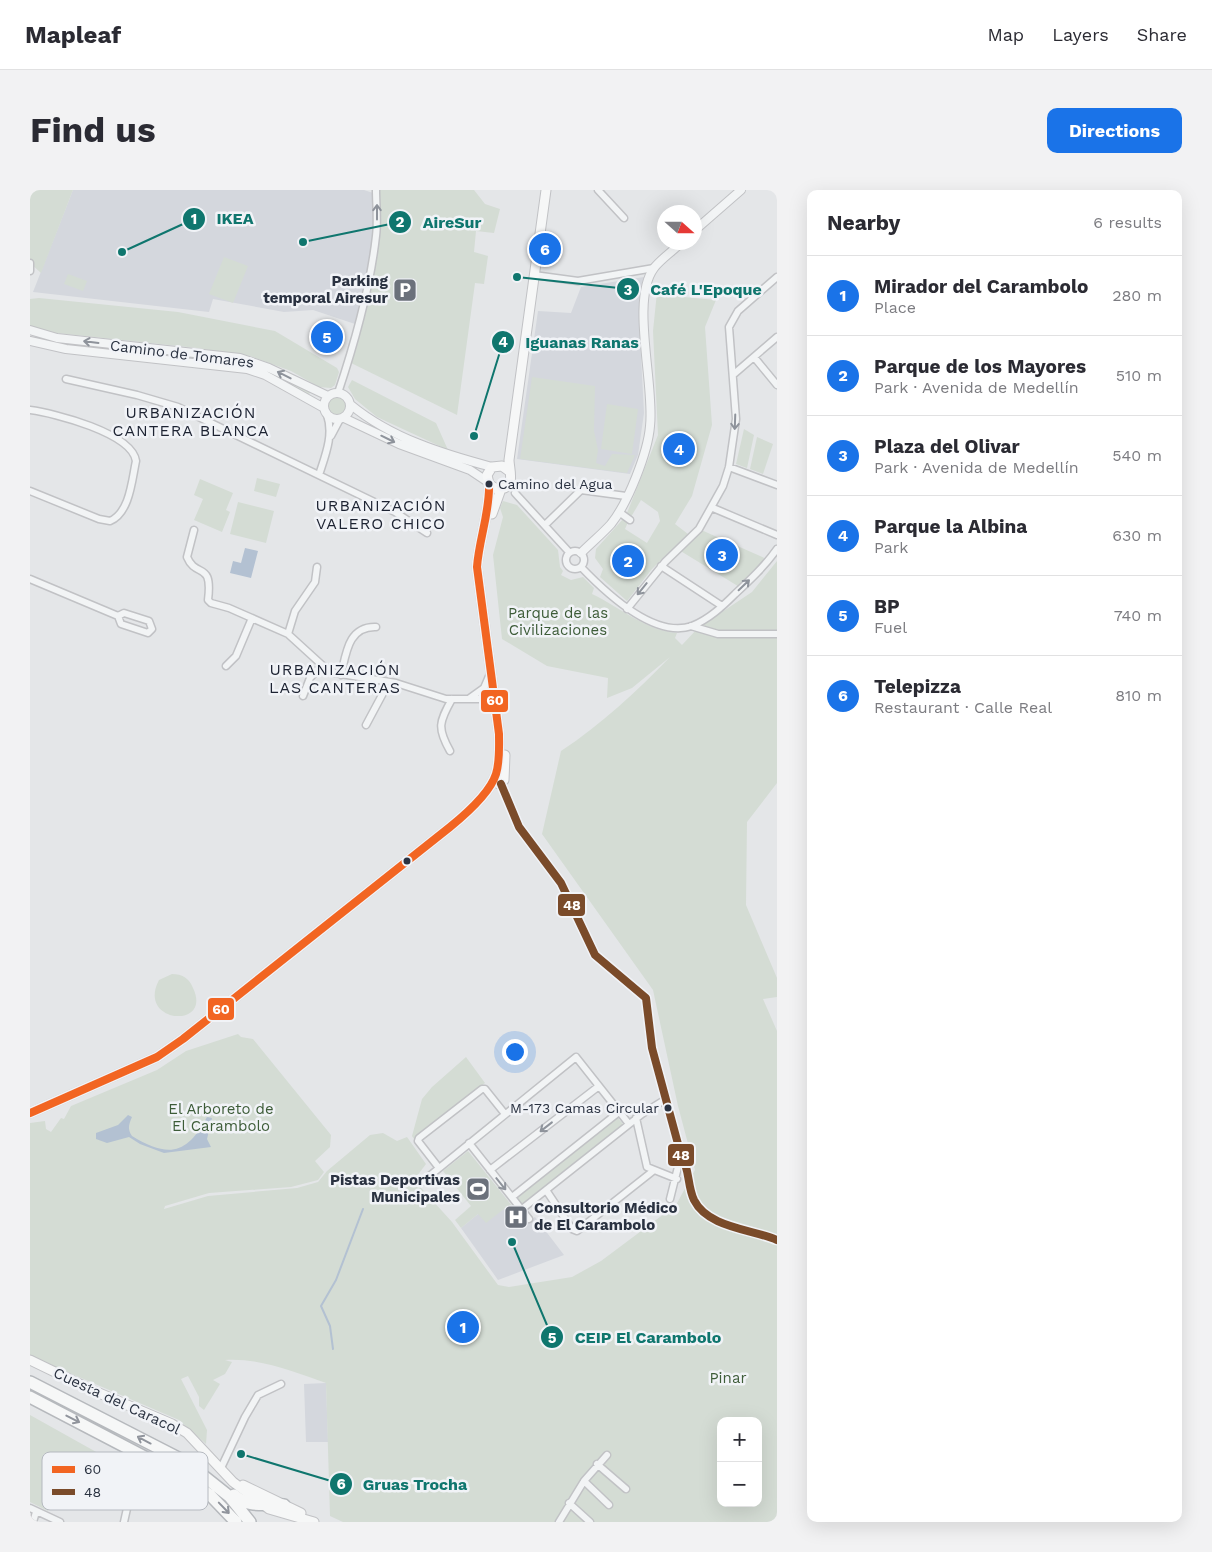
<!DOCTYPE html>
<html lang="en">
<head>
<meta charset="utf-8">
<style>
	:root { --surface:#fff; --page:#f2f2f3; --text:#2b2b33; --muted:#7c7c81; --line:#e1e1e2; --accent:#1a73e8 }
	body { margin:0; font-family:"Work Sans",sans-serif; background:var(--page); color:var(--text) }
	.controls { position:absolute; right:15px; bottom:15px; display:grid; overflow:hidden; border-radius:10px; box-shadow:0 5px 20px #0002 }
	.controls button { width:45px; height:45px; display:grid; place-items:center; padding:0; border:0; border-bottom:1px solid var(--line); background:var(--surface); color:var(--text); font:25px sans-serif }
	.compass { position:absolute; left:627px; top:15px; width:45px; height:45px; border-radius:50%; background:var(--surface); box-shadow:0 5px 20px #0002; rotate:111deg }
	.you { position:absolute; left:484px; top:861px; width:18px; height:18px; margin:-12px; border:4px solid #fff; border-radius:50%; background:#1a73e8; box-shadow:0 0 0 8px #1a73e833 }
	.badge { display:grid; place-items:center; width:32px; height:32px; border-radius:50%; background:var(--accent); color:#fff; font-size:16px; font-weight:700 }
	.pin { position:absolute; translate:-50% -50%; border:2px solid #fff; box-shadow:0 1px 5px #0006 }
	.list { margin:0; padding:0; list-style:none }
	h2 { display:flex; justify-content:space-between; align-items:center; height:65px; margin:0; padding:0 20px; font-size:21px }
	h2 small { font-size:16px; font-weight:400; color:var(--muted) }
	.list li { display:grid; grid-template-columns:32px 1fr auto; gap:15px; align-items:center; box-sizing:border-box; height:80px; padding:0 20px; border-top:1px solid var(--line) }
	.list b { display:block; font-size:19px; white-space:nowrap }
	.list p { margin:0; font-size:16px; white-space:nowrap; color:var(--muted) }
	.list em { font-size:16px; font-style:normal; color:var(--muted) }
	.map { position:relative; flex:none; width:747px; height:1332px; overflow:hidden; border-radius:10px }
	header { display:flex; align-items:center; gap:30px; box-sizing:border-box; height:70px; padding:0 25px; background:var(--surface); border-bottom:1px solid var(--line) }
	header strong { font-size:24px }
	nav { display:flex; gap:28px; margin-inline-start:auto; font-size:18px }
	.intro { display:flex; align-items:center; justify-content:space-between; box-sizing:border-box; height:120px; padding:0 30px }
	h1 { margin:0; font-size:35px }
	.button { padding:12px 22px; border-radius:10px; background:var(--accent); color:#fff; font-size:18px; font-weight:700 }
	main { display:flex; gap:30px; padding:0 30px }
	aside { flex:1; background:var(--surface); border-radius:10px; box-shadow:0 5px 20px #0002 }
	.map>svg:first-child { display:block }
</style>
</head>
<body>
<header>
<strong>Mapleaf</strong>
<nav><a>Map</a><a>Layers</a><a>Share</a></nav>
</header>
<div class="intro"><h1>Find us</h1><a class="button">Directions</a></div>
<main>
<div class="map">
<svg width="747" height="1332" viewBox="0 0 747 1332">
	<rect width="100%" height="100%" fill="#e4e6e8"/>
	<!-- built -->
	<path fill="#d4d7dd" d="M43,0H334L346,4L347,45L328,135L283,120L254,122L183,109L179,122L3,102Z
		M614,87L610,100L609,128L614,223L608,265L600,284L487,269L508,121L541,123L551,97Z
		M474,1019L489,1037L505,1027L534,1065L468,1090L431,1038L448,1024Z
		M296,1193L298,1252H276L274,1194Z"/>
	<!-- green -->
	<path fill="#d4dcd4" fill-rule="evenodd" d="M0,0H43L11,83L0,73Z
		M346,0H444L455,14L470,19L464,43L446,41L444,62L458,66L454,94L445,93L427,225L319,172L347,45Z
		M194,67L218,76L203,113L179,104Z
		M38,84L57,91L53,101L34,94Z
		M627,102L654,107L686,110L675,137L682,235L662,306L645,334L658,344L622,379L597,411L570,387L573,379L565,368L566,359L593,329L598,332L595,339L617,353L630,331L628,322L611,310L601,327L597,323L628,245L623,141Z
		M9,108L148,122L245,141L307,178L309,182L305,195L301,198L289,197L261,181L220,166L167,158L8,141L0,137V109Z
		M3,147L49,155L211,172L242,183L280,202L279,205L242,186L50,158L3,149Z
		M502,187L565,196L564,241L568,260L566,273L575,276L582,264L605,265L597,283L490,269Z
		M322,190L406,233L418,260L347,227L325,209L318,197Z
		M298 216a10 10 0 1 1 20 0a10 10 0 1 1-20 0Z
		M577,214L608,219L602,264L571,259Z
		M714,239L724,245L717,278L706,274Z
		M727,247L743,254L733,284L720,279Z
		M227,288L250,294L246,307L224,301Z
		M170,289L203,303L196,320L200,322L192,342L164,330L173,309L164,305Z
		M473,311L487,315L528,360L530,377L533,381L531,385L541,390L553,387L564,398L562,404C590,417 614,440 647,443L645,448L652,455L668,438L722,402L747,371V593L717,632L716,715L747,788V807L733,809L747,841V1332H313L300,1326L296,1193C262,1181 231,1168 195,1170L202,1172L195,1184L183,1190L190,1194L174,1220L169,1216V1207L158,1186L151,1189L177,1240L176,1254L149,1230L0,1166V933L15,931L16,939L21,942L31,928L34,929L41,916L127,880L156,861L208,844L211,847L223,849L301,945L300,957L285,971L294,982L288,990L261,997L179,1003L135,1016L134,1019L178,1006L267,998L288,992L297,981L340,945L353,943L367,951L377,947L396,974L384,990L422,1032L468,1095L479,1097L542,1087L571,1071L646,1015L665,980L648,916L623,800L512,644L531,561C572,534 606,502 640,467L602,498L577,508L578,488L517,476L472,449L463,365L473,327L470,318ZM691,1231H728V1313H691Z
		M208,312L244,321L236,353L200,344Z
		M669,339L739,370L711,398L649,360Z
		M142,784C152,784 159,788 163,798C183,840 106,833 129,790Z
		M436,867L455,893L384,949L382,946L392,909L402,897Z
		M587,927L593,934L492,1015L486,1007Z
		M438,961L483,1017L477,1022L474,1019L456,1033L448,1024L431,1038L425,1030L441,1016L413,981Z
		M0,1225L111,1287L44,1267L18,1321L0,1312Z"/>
	<!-- water -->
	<path fill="#b3c1d2" d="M215,358L228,361L221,388L200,383L203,371L211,373Z
		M98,925L102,927C99,934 97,939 102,946C138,968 157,965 177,927L182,928L177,949L181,957L134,963L110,954L99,947L77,953L66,949V943L88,935Z"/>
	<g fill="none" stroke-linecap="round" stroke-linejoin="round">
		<!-- stream -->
		<path stroke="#b3c1d2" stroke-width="2" d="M303,1159L300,1136L291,1116L306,1090L333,1019"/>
		<!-- minor casing -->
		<g stroke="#c1c2c5" stroke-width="9">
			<path id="minor" d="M568,0L594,28
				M0,73V81
				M504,85L548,91L624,78
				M724,167L747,195
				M704,184L747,147
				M36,189L107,205L148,217L365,322L397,343
				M308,203C325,152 340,100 346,46C348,31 346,15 346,0
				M0,220C24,223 102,243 106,271C102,289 100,323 80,331L69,329L0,301
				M301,246L310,229
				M699,277L747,295
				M289,285C295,266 304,245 297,225
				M485,303L539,362
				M683,318L747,345
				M589,322L600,330
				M515,335L551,300L596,306
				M164,340L157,367C166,389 183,370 178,410L181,413L199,418L258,444L292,475L305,483L366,493L416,509H453L465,519
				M536 370a9 9 0 1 1 18 0a9 9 0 1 1-18 0Z
				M631,376L692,416
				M551,377C574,401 624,449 662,436C679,429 692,417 705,404C720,390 735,376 747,359
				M0,389L88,426
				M597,419L635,372L669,339L693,296L699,277L706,229L699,137L708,121L747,87
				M94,423L119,431L122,439L118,443L91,434L88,426Z
				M661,436L688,444H747
				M258,444L265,421L285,392L287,377
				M196,476L206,466L222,428
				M311,485C316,464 318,436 346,437
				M273,506L280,488L292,475
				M440,508L454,498L460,484
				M336,535L359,492
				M420,561C407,538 409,532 422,509
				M471,594L489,637L531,693L565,765L616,808L622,858L651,965C660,979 657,995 664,1010C678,1038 722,1039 747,1050
				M606,928L617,977L647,989
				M439,953L499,1029
				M409,978L388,951L389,948L452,899H455L475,924
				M460,980L569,896
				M392,992L546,867L599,934
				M516,1000L542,1039L547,1041L623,981
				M482,1007L589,922
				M640,1009L651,965
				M492,1019L612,924L636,909
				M567,1274L596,1299
				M191,1278L215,1227L228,1205L251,1194
				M554,1291L579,1315
				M539,1313L560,1332
				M0,1318L30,1332
				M3,1332L6,1322
				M94,1332L98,1314
				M529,1332L554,1291L577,1265"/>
		</g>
		<!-- tertiary casing -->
		<g stroke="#c1c2c5" stroke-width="10">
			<path id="tertiary" d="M664,41L711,0
				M0,140L27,148L210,168L239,178L298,206
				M0,151L36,159L217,179L235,185L294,218
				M294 216a13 13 0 1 1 26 0a13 13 0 1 1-26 0Z
				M321,215C361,248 413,264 462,277
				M314,228L369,254L440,280L458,292
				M551,363C561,353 572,344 581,334C598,313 618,262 620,236C625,195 600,110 624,78C631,69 643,61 652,52"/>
		</g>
		<!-- secondary casing -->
		<g stroke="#c1c2c5" stroke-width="11">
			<path id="secondary" d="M479,281L472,276L462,277L457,285L459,294C463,297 466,300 471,299C486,297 479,279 479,270L516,0
				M462,324L471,299
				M469,594L474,590L475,565
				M0,923L127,867L153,849L420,637C436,624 460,603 466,584C470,571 469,557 469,544L447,377C449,349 460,322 459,294
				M0,1170L62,1200L142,1234L157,1243L203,1292L239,1319L284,1332
				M213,1295L271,1323"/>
		</g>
		<!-- motorway casing -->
		<g stroke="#b6b9bd" stroke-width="14">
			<path id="motorway" d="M0,1192L156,1272L200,1307L220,1332
				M0,1207L155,1288L180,1305L206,1332
				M204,1305C220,1319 235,1313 254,1315"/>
		</g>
		<!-- minor -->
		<use href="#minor" stroke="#f2f4f5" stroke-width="6"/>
		<!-- tertiary -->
		<use href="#tertiary" stroke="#f2f4f5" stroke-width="8"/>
		<!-- secondary -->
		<use href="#secondary" stroke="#f6f7f7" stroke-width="9"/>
		<!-- motorway -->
		<use href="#motorway" stroke="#f6f7f7" stroke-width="11"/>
		<!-- bus-1 casing -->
		<g stroke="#f1f3f7" stroke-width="11">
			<path id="bus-1" d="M0,923L127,867L153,849L420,637C436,624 460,603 466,584C470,571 469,557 469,544L447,377C449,349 460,322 459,294"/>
		</g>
		<!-- bus-2 casing -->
		<g stroke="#f1f3f7" stroke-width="11">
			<path id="bus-2" d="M471,594L489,637L531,693L565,765L616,808L622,858L651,965C660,979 657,995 664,1010C678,1038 722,1039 747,1050"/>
		</g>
		<!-- bus-1 -->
		<use href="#bus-1" stroke="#f26522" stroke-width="8"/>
		<!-- bus-2 -->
		<use href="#bus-2" stroke="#7a4b2a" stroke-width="8"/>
	</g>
	<!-- one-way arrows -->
	<defs><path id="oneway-shaft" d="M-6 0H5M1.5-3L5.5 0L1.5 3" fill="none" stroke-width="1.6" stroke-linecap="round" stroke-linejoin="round" transform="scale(1.25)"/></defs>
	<g stroke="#8e939b">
		<use href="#oneway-shaft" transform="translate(347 22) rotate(-90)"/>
		<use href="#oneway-shaft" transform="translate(61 152) rotate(-173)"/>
		<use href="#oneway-shaft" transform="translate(254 185) rotate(-153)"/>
		<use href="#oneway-shaft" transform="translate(705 232) rotate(92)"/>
		<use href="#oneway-shaft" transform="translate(358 249) rotate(26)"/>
		<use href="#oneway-shaft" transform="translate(714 395) rotate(-44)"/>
		<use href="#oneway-shaft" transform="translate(612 399) rotate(129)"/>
		<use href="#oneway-shaft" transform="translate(516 937) rotate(142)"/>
		<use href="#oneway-shaft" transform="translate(471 994) rotate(51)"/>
	</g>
	<g stroke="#90949c">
		<use href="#oneway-shaft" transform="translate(43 1229) rotate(27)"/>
		<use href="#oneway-shaft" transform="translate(114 1250) rotate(-152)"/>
		<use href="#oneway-shaft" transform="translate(194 1318) rotate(46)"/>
	</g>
	<!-- icons -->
	<defs>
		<g id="parking-square" transform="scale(1.25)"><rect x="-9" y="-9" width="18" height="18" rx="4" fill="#6b717b" stroke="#f1f3f7"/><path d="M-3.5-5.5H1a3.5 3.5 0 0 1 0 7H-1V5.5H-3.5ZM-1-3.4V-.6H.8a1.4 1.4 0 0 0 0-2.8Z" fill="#fff"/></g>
		<g id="stadium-square" transform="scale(1.25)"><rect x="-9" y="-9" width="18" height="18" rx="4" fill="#6b717b" stroke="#f1f3f7"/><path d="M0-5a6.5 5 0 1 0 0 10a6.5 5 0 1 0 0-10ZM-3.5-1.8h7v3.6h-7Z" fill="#fff"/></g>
		<g id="hospital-square" transform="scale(1.25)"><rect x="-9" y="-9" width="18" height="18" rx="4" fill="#6b717b" stroke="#f1f3f7"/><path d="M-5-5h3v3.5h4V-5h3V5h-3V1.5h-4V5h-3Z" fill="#fff"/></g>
	</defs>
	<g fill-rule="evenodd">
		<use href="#parking-square" x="375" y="100"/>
		<use href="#stadium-square" x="448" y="999"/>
		<use href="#hospital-square" x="486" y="1027"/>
	</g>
	<!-- markers -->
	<g fill="#2a3241" stroke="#f1f3f7" stroke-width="2">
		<circle cx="459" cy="294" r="4.5"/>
		<circle cx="377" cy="671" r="4.5"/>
		<circle cx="638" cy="918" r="4.5"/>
	</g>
	<g text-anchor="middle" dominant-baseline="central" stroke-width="5" stroke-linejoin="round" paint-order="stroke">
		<!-- bus labels -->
		<g font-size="14" fill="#2a3241" stroke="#f1f3f7" text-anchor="start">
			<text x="468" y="294">Camino del Agua</text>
			<text x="629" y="918" text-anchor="end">M-173 Camas Circular</text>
		</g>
		<!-- poi labels -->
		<g font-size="15" font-weight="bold" fill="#2a3241" stroke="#f1f3f7" text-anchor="end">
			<text x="358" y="91">Parking<tspan x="358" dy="17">temporal Airesur</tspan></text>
			<text x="430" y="990">Pistas Deportivas<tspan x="430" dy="17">Municipales</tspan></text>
			<text x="504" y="1018" text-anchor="start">Consultorio Médico<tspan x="504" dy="17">de El Carambolo</tspan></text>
		</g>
		<!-- street labels -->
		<g font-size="15" fill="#2a3241" stroke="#f1f3f7">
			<text transform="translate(152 164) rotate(7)">Camino de Tomares</text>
			<text transform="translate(87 1211) rotate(25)">Cuesta del Caracol</text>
		</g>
		<!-- park labels -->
		<g font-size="15" fill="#3d5c38" stroke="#f1f3f7">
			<text x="528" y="423">Parque de las<tspan x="528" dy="17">Civilizaciones</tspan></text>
			<text x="191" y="919">El Arboreto de<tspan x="191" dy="17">El Carambolo</tspan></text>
			<text x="698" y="1188">Pinar</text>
		</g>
		<!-- neighbourhood labels -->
		<g font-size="16" letter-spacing="1" fill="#1d2332" stroke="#f1f3f7">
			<text x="161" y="222">URBANIZACIÓN<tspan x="161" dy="18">CANTERA BLANCA</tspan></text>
			<text x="351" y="315">URBANIZACIÓN<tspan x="351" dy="18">VALERO CHICO</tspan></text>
			<text x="305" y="479">URBANIZACIÓN<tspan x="305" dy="18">LAS CANTERAS</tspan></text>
		</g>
	</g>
	<!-- legend -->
	<rect x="12" y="1262" width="166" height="58" rx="8" fill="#f1f3f7" stroke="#b5b9c0" stroke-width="1"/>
	<rect x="22" y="1276" width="23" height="7" fill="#f26522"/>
	<rect x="22" y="1299" width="23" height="6" fill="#7a4b2a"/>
	<g font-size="14" fill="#2a3241">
		<text x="54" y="1284">60</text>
		<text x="54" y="1307">48</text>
	</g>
	<!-- callouts -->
	<path fill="none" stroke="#0f766e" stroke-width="2" d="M92 62L164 29M273 52L370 32M487 87L598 99M444 246L473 152M482 1052L522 1147M211 1264L311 1294"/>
	<g fill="#0f766e" stroke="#f1f3f7" stroke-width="2">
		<circle cx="92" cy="62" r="5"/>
		<circle cx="273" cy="52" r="5"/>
		<circle cx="487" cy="87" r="5"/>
		<circle cx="444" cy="246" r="5"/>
		<circle cx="482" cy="1052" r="5"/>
		<circle cx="211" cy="1264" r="5"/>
		<circle cx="164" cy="29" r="12"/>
		<circle cx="370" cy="32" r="12"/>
		<circle cx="598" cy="99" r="12"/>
		<circle cx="473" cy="152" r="12"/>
		<circle cx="522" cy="1147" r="12"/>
		<circle cx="311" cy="1294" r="12"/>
	</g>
	<g font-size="15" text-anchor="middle" font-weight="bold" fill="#fff">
		<text x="164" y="34">1</text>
		<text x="370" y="37">2</text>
		<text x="598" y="105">3</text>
		<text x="473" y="157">4</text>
		<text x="522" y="1153">5</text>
		<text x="311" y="1299">6</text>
	</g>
	<g font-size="16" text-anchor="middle" font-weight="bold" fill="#0f766e" stroke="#f1f3f7" stroke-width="5" stroke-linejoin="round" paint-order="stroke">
		<text x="205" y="34">IKEA</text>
		<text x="422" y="38">AireSur</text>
		<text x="676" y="105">Café L'Epoque</text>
		<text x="552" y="158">Iguanas Ranas</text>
		<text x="618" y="1153">CEIP El Carambolo</text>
		<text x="385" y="1300">Gruas Trocha</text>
	</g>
	<g stroke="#f1f3f7" stroke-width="2">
		<rect x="450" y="499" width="29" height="24" rx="5" fill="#f26522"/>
		<rect x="527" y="703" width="29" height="24" rx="5" fill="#7a4b2a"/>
		<rect x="177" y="807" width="28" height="24" rx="5" fill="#f26522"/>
		<rect x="637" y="953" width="28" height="24" rx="5" fill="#7a4b2a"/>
	</g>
	<g font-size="14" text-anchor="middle" font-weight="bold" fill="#fff">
		<text x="465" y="515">60</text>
		<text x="542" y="720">48</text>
		<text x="191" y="824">60</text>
		<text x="651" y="970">48</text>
	</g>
</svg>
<div class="controls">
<button>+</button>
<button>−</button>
</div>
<svg class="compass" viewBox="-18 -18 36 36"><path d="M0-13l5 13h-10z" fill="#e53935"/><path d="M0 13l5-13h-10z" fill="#7c7c81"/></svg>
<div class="you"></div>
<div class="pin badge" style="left:433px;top:1137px">1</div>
<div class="pin badge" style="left:598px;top:371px">2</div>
<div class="pin badge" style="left:692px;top:365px">3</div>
<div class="pin badge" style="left:649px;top:259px">4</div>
<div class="pin badge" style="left:297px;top:147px">5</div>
<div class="pin badge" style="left:515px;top:59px">6</div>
</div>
<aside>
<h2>Nearby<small>6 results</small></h2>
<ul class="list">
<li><span class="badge">1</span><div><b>Mirador del Carambolo</b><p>Place</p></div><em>280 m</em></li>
<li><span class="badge">2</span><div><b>Parque de los Mayores</b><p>Park · Avenida de Medellín</p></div><em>510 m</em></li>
<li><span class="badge">3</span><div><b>Plaza del Olivar</b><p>Park · Avenida de Medellín</p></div><em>540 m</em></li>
<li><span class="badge">4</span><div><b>Parque la Albina</b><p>Park</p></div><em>630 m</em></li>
<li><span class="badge">5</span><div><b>BP</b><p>Fuel</p></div><em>740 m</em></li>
<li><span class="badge">6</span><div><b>Telepizza</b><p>Restaurant · Calle Real</p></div><em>810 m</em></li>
</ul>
</aside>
</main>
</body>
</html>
